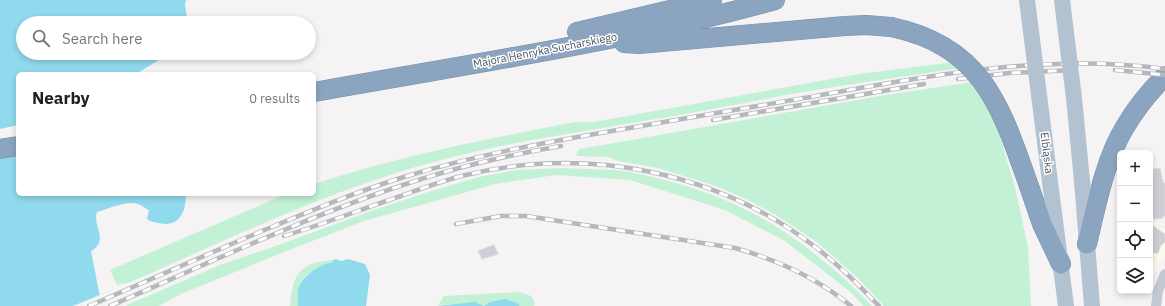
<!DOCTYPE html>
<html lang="en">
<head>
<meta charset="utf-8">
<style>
	:root { --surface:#fff; --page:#f2f2f2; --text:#202124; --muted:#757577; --line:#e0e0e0 }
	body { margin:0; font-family:"IBM Plex Sans",sans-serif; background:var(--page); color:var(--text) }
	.controls { position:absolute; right:12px; bottom:12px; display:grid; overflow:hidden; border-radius:6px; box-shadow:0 2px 6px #0003 }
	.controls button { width:36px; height:36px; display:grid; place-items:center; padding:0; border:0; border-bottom:1px solid var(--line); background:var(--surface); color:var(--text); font:20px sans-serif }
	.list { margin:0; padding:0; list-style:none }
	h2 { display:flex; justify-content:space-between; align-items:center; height:52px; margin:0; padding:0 16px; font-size:17px }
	h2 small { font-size:13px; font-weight:400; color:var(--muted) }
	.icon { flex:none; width:22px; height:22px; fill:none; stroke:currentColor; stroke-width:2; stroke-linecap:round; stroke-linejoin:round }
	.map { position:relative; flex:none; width:1165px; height:306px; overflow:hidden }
	.search { position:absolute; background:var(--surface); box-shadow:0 2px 6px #0003; left:16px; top:16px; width:300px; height:44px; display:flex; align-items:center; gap:10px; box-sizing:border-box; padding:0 14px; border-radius:22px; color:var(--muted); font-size:15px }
	.panel { position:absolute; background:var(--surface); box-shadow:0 2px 6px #0003; left:16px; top:72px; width:300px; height:124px; border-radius:6px }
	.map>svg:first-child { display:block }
</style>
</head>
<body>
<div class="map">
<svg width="1165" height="306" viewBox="0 0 1165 306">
	<rect width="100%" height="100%" fill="#f5f3f3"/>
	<!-- commercial -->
	<path fill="#fdf9ef" d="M1150,222H1156L1158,227L1165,230V256L1159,264L1150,283Z"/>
	<!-- green -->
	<path fill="#c3f1d5" d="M954,62L960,68C916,75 871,81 827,88C766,98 705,111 644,121C576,133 508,142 441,160C334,188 232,237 131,282L117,285L110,270L286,194H314V184C399,156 487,139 575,122H594L859,74Z
		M972,82L995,121L1015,187L1028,248L1031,306H884L859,279L817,242L776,215L748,200L716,186L658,168L618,161L609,157L576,156L578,150L580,149L880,96Z
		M560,168C578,169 597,169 615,170C632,172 651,176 668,181C751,202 813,245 872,306H863L853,294L785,241L725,210L630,180L556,175L495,184L364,221L289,250L183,293L159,306H125L220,265L270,248L374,210L428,192L479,177L516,170Z
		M333,260L331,263C318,267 300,275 298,290C297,295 298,301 298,306H290C293,273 299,263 333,260Z
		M520,292L531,296L535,303L534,306H520L517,303L490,302L484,306L478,303L438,305L444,296Z"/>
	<!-- water -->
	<path fill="#90daee" d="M0,0H186L185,5L188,23H23V53H170L136,74H18V194H186C186,212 179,228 159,223C153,222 151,222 147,219L149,210C145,209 142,205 138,204C127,200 108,209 97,212C92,227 110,240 91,251L99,292L105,306H0Z
		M335,259L342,261L348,259L365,264L370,275L366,306H298C298,301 297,295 298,290C300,278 319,264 331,263L333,260Z
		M504,299L517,303L520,306H437L475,302L484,306L490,302Z"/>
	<!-- pier -->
	<path fill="#f5f3f3" d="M18,125V154L0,158V129Z
		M102,294L107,306H73Z"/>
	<!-- building -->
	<path fill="#cdcfd5" stroke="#d7d9de" d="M1160,168L1163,183H1165V216H1162L1163,218L1150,219V170Z
		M1150,224L1165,234V242L1161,245L1158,253H1150Z
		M494,245L498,254L482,259L478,251Z"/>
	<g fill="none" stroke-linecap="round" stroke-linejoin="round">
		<!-- highway casing -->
		<g stroke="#7690ad" stroke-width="20">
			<path id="highway" d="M577,32L712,0
				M624,43L639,44L845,26L866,25L891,27
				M314,92C468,64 624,42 775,0
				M0,149L18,146
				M1029,186L1042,224L1061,264
				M1087,244C1096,207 1105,159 1125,127C1136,108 1150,91 1165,76"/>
		</g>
		<!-- street -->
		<path stroke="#c1cad2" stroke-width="10" d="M1156,306L1158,291L1165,274"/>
		<!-- primary -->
		<path stroke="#b3c2d1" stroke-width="16" d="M1082,181L1092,306
			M1050,182L1066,306"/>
		<!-- highway -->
		<use href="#highway" stroke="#8ba5c1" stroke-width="19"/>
		<!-- rail casing -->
		<g stroke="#b5b8bd" stroke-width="4.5">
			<path id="rail" d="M1115,70L1165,75
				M958,79L1009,73L1075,70
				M713,120L924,84
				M456,224L501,216H526L735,248C778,260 817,278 851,306
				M284,236C324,224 362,209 401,196C423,188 444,180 466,175C586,146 716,171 814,246C838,264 858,284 879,306
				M89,306C140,284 191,262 243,239C296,217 349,194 404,177C472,156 542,143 612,131C676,120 740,109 804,98C923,77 1044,52 1165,69
				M110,306C207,264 305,217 406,184C456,167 509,155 561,146"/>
		</g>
		<!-- rail -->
		<use href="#rail" stroke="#fff" stroke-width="3" stroke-dasharray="9" stroke-linecap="butt"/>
		<!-- highway-bridge casing -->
		<g stroke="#7690ad" stroke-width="20" stroke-linecap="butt">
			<path id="highway-bridge" d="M891,27C983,46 1001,107 1029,186"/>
		</g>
		<!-- primary-bridge -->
		<path stroke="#b3c2d1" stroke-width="16" d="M1027,0L1050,182
			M1062,0L1074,98L1082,181"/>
		<!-- highway-bridge -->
		<use href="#highway-bridge" stroke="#8ba5c1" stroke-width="19"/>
	</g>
	<g text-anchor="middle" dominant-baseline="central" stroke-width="3" stroke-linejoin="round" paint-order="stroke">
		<!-- street labels -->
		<g font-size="11" fill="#4a5661" stroke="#fff">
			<text transform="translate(545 50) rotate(-11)">Majora Henryka Sucharskiego</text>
			<text transform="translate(1047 153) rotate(83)">Elbląska</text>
		</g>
	</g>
</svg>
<div class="controls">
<button>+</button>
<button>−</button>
<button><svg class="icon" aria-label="locate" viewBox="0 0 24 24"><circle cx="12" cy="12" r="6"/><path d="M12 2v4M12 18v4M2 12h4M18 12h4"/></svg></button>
<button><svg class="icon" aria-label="layers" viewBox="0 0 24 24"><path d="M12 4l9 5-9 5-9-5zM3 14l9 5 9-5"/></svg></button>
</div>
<div class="search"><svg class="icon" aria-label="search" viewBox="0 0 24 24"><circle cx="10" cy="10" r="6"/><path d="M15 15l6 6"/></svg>Search here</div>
<section class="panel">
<h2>Nearby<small>0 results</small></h2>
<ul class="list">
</ul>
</section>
</div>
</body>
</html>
